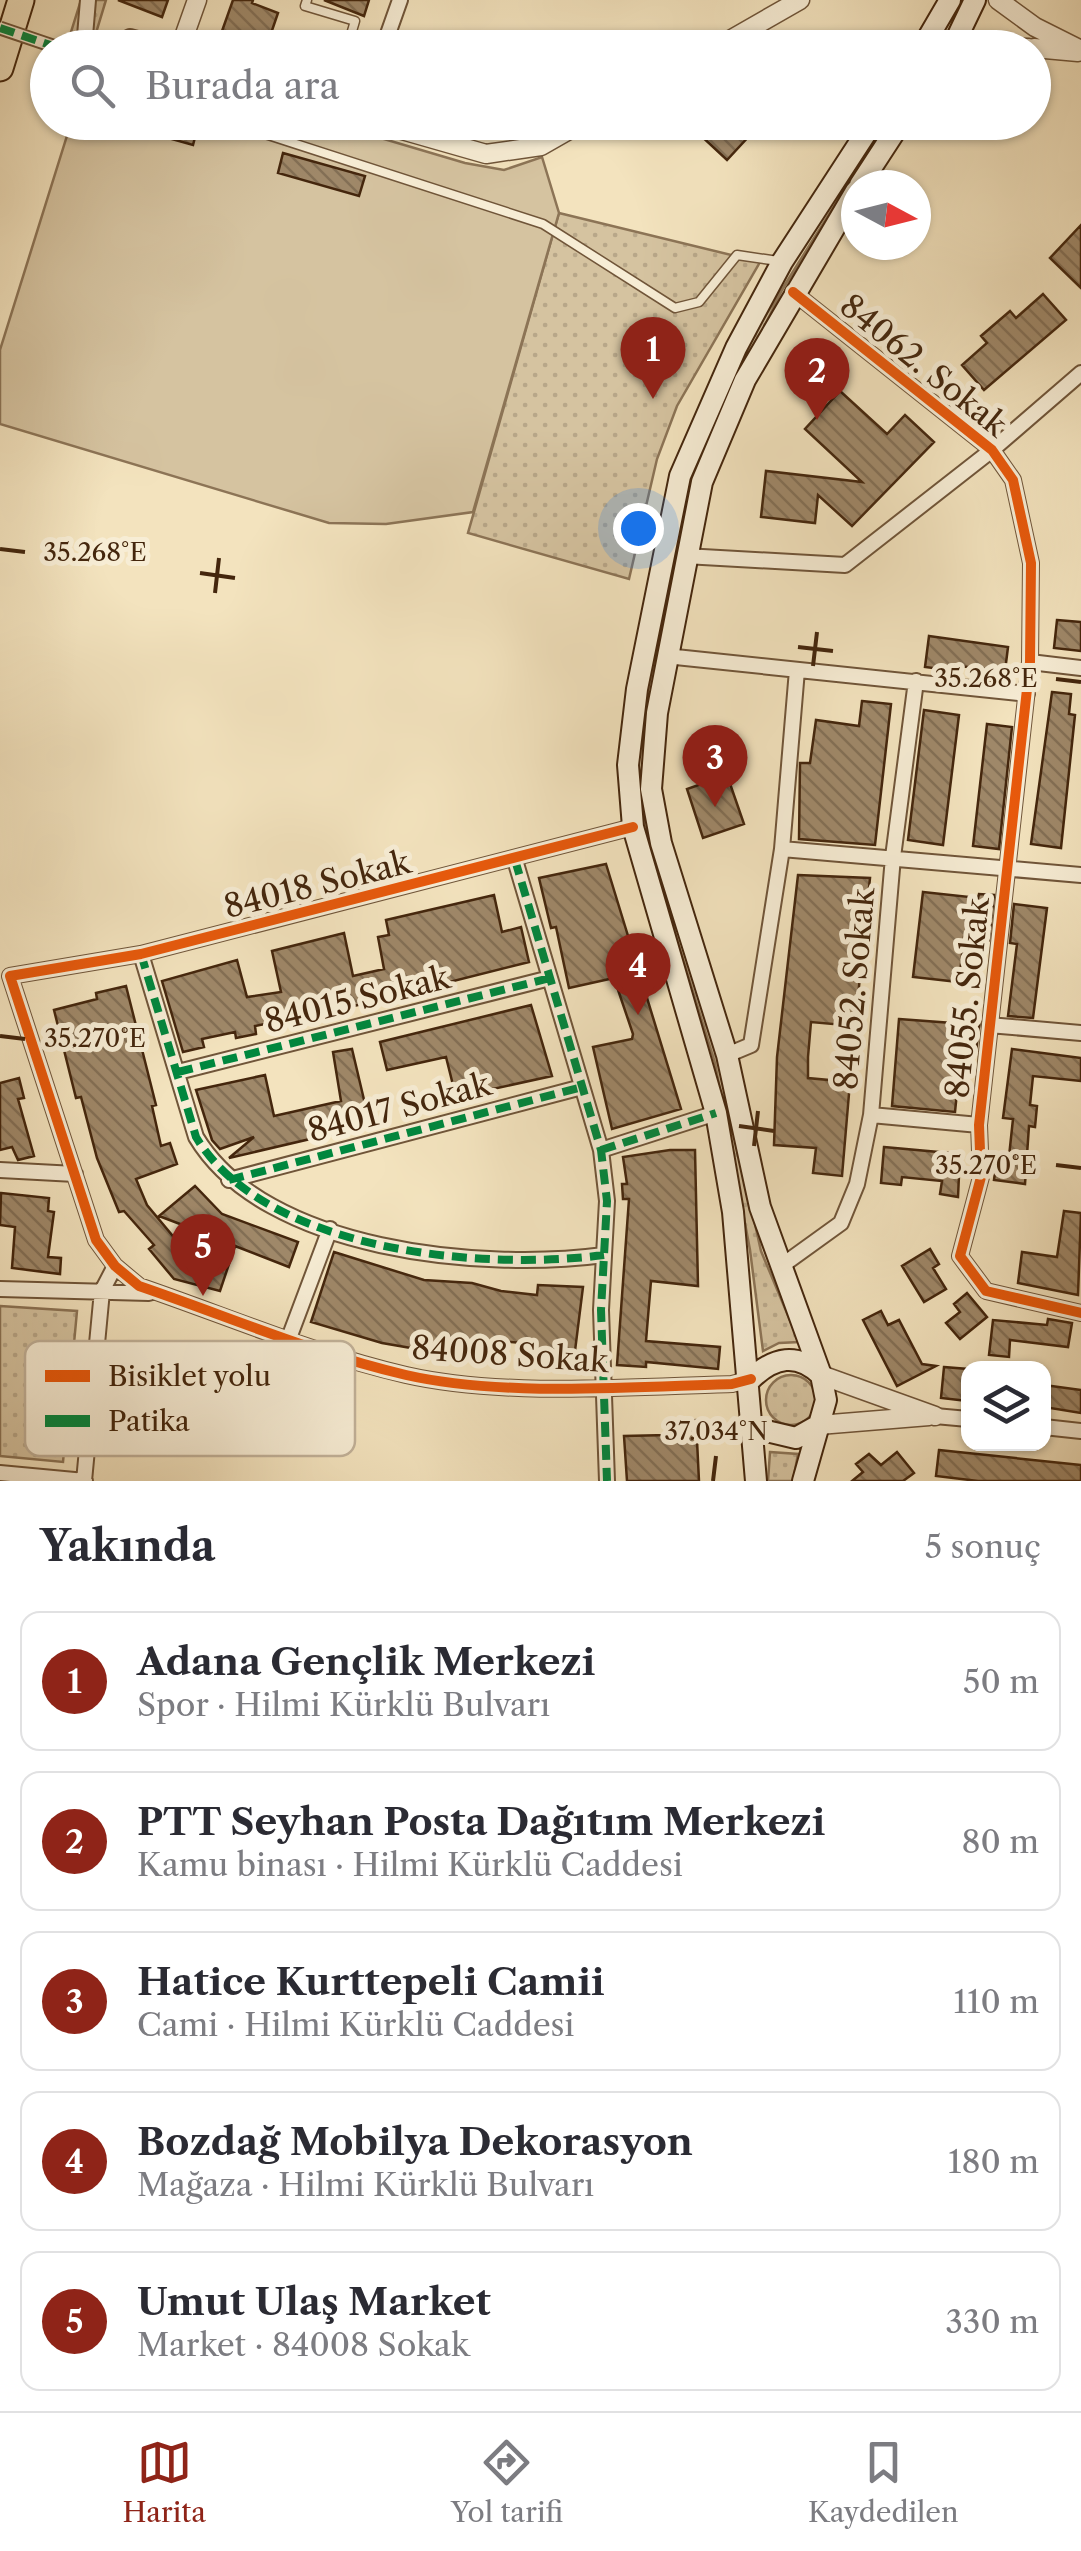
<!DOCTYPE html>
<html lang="tr">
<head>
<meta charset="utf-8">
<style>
	:root { --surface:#fff; --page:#f7f7f7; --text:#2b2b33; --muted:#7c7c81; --line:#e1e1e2; --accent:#8f2418 }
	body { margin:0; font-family:"Libre Caslon Text",serif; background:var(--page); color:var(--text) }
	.controls { position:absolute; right:30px; bottom:30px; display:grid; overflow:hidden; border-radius:20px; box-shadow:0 2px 8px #0004 }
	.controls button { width:90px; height:90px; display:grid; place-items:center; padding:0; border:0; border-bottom:2px solid var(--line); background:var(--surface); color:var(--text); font:50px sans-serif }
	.compass { position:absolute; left:841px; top:170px; width:90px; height:90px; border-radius:50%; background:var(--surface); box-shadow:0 2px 8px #0004; rotate:97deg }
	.you { position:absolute; left:638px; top:528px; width:35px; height:35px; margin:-25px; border:8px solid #fff; border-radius:50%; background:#1a73e8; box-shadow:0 0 0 15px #1a73e833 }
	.badge { display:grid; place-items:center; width:65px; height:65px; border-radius:50%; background:var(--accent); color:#fff; font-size:32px; font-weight:700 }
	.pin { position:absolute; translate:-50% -82px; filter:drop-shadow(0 2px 5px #0008) }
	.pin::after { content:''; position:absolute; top:52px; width:35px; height:30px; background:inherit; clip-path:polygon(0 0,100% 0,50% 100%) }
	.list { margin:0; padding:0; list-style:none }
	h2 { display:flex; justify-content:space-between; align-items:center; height:130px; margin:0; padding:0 40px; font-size:42px }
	h2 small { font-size:32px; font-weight:400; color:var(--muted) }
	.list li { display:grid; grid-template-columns:65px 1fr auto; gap:30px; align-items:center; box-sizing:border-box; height:140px; margin:0 20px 20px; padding:0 20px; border:2px solid var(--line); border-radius:20px }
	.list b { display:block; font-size:38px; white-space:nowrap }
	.list p { margin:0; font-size:32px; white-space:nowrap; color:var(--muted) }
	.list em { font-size:32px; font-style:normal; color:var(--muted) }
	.icon { flex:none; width:55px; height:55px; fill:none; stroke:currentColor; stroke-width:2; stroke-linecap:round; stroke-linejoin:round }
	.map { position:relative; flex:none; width:1081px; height:1481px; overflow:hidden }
	.search { position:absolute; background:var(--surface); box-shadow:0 2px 8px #0004; left:30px; right:30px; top:30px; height:110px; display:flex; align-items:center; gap:25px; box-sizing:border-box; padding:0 35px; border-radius:55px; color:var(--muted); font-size:38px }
	.sheet { height:930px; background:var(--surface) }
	nav { display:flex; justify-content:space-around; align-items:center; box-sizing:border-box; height:140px; border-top:2px solid var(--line); background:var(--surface); font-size:28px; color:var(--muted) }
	nav a { display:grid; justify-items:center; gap:5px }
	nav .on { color:var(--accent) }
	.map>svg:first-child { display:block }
</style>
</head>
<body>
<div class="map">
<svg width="1081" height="1481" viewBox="0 0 1081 1481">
	<defs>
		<pattern id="grass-dots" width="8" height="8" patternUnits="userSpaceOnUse" patternTransform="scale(2.5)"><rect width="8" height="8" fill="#d5c3a0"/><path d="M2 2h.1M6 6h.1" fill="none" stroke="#b8a789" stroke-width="1.8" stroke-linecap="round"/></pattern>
		<pattern id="building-back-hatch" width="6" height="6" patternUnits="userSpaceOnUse" patternTransform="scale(2.5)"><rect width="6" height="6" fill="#9f8869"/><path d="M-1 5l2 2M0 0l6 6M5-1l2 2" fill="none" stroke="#836f55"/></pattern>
	</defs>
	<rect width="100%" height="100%" fill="#f3e3be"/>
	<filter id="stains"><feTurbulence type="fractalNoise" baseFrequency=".002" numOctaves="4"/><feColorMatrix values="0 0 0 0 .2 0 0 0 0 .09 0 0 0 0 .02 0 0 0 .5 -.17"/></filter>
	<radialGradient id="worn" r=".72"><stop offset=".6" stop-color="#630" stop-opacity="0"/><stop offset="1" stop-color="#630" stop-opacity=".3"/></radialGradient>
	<!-- grass -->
	<path fill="url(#grass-dots)" stroke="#8c7456" stroke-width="2.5" d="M81,0H106L92,46L66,48Z
		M886,123H891L782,290L706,447L690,489L667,599L643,747L644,819L719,1062L761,1251L799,1342L779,1343L763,1351L750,1250L715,1063L640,819L637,747L686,487L749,342Z
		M559,213L760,262L677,406L657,459L629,579L468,533Z
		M0,1306L77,1311L63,1462L0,1456Z
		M766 1400a25 25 0 1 1 50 0a25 25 0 1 1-50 0Z
		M770,1452L798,1454L793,1481H768Z"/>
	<!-- pitch -->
	<path fill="#d5c3a0" stroke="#8c7456" stroke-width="2.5" d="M71,123H330L465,163L504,170L542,157L559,213L473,512L386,524L329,523L0,424V350Z"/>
	<!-- building -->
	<path fill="url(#building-back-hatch)" stroke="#44260d" stroke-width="2.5" d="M118,0H168L162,17Z
		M233,0H253L252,3L278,13L266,48H216Z
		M324,0H369L364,16Z
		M129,122H199L193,145L129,127Z
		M703,122H762L727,160L696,131Z
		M283,153L365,176L359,196L278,173Z
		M1081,225V288L1050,258Z
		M1043,294L1066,320L984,390L962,365L987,343L981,336L1010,311L1016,318Z
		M840,391L887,434L905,415L934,442L852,526L818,495L815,523L761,517L766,471L862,482L805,429Z
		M1057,620L1081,622V651L1054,648Z
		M929,636L1008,647L1005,671L950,665L949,670L925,667Z
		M1052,692L1071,694L1069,714L1075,715L1061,848L1031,844Z
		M862,701L891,704L875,845L799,839L800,763H810L816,720L859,726Z
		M924,710L959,715L943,845L908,840Z
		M987,724L1012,727L999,849L973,846Z
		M727,775L744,824L703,838L687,789Z
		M606,864L681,1109L612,1129L593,1047L632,1039L633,1034L614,978L569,988L556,927L551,928L539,878Z
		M798,875L870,878L855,1026L811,1022L808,1057V1078L850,1082L842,1176L813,1173L816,1148L774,1145L777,1057Z
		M923,892L978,898L979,894L994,895L989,940L964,937L959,982L913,977Z
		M494,895L502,932L521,927L529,962L358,1005L339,1009L338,1002L278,1015L279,1021L255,1026L256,1034L236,1038L235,1032L202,1039L204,1047L183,1052L162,981L237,960L247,997L281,992L272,951L344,933L353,976L384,969L378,937L389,935L386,920Z
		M1014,904L1047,908L1033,1018L1008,1016L1017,944L1010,943Z
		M126,986L156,1105L152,1106L161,1146L170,1143L177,1164L136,1179L147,1205L192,1259L209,1264L217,1238L159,1216L195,1186L222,1214L298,1242L289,1267L235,1246L220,1291L174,1279L149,1249L154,1245L124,1211L119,1212L97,1158L81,1097L76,1098L54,1010L97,999L96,993Z
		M531,1005L552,1076L456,1097L446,1057L387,1070L380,1042Z
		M899,1019L979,1025L976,1054L961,1053L955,1112L892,1106Z
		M352,1049L370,1125L229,1158L254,1137L220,1149L212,1140L196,1090L265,1075L274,1116L341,1101L333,1052Z
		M1012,1049L1081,1058V1081L1033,1076L1030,1105L1037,1106L1035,1127L1029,1126L1025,1184L994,1180L996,1165L1008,1166L1013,1119L1003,1118Z
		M19,1078L24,1098L18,1099L34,1156L18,1160L12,1147L0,1150V1083Z
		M884,1147L960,1154L958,1197L940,1194L942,1181L902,1177L901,1185L881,1183Z
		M670,1150H695L698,1286L651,1281L646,1341L720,1347L718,1369L646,1362V1367L617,1365L629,1199H623L622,1184H627L623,1157Z
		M1,1193L49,1198L48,1211L54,1212L48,1257L61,1258L60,1274L12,1268L15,1227L0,1225Z
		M1064,1211L1081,1213L1078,1295L1018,1283L1022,1252L1057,1257Z
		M930,1249L939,1264L933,1268L946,1289L924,1302L902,1266Z
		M334,1252L424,1280L472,1283L501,1291L537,1295L538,1285L583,1287L574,1359L533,1355L534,1344L499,1341L497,1359L477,1357L478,1350L441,1346L440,1353L382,1343L311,1322Z
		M967,1293L987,1317L960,1339L946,1323L960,1312L954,1304Z
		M881,1311L888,1325L899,1320L922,1364L936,1366L897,1386L863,1320Z
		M1048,1319L1072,1323L1068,1347L1010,1340L1009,1357L989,1355L993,1320L1047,1325Z
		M944,1367L968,1369V1401L941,1398Z
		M1044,1385L1081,1390V1413L1044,1407Z
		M696,1420L699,1481H627L624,1436L668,1435V1422Z
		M939,1450L1081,1465V1481H978L936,1476Z
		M897,1452L914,1473L903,1481H852L863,1472L856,1464L869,1454L881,1465Z"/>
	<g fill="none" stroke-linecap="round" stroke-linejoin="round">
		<!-- service casing -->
		<g stroke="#705539" stroke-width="11">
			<path id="service" d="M307,0L305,6L355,21L347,48
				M228,122L543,224L675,308L699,302L737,255L778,261"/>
		</g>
		<!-- minor casing -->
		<g stroke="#705539" stroke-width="18">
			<path id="minor" d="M85,36L88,0
				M109,48L130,37L172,48
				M383,48L400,0
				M793,292L992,450L1013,480L1031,563L1030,662L979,1125L981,1177L960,1256L986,1291L1081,1313
				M685,556L845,565L992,450L1081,373
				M666,656L1027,694
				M1030,662L1081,668
				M633,827L141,954L10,976L96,1240L115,1266L139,1286C227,1316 315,1354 406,1375C503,1397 631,1387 732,1384L751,1379
				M782,849L1081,875
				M515,860L601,1150L607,1201L601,1310L607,1481
				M141,954L196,1137C265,1252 483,1271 604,1255
				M989,1025L1081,1033
				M727,1055L751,1045L782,849L797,670
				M178,1072L550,978
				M871,1115L979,1125
				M601,1150L716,1113
				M0,1170L75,1174
				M229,1180L582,1087
				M780,1267L841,1223L857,1184L871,1115L893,857L916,681
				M0,1289L149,1293
				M289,1338L330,1229
				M935,1416L968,1419
				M1044,1427L1081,1431
				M0,1473L85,1481
				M84,1481L102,1291L115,1266"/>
		</g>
		<!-- tertiary casing -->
		<g stroke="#705539" stroke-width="21">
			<path id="tertiary" d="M998,0L1035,27L1081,50
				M953,46L1029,48
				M180,48L197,0
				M716,48L800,0
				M1034,48L1078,52
				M374,122L486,154L541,146L583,122
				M821,1375L935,1416
				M819,1425L929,1416"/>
		</g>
		<!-- secondary casing -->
		<g stroke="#44260d" stroke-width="24">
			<path id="secondary" d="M922,48L950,0
				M952,48L975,0
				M860,185L901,122
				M751,1379C774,1357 797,1352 821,1375
				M754,1428L796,1438L819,1425
				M756,1481L733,1212L716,1113L633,827L628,765L637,689L680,476L736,348L782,262L873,122
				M803,1481L826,1400L821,1375L760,1207L727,1055L661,843L651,789L657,713L702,482L745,380L856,191"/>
		</g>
		<!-- motorway casing -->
		<g stroke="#44260d" stroke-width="29">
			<path id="motorway" d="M0,68L21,0"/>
		</g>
		<!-- service -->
		<use href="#service" stroke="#f7edd5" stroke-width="8"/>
		<!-- minor -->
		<use href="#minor" stroke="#f7edd5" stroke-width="14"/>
		<!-- tertiary -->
		<use href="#tertiary" stroke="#f7edd5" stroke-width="18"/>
		<!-- secondary -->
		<use href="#secondary" stroke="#f7edd5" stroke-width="20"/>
		<!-- motorway -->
		<use href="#motorway" stroke="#f3e3be" stroke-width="25"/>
		<!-- pedestrian-bridge casing -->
		<g stroke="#705539" stroke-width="15" stroke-linecap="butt">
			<path id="pedestrian-bridge" d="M0,28L59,48"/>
		</g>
		<!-- pedestrian-bridge -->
		<use href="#pedestrian-bridge" stroke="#f7edd5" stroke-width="11"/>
		<!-- quiet -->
		<path stroke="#00873e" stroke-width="8" stroke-dasharray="15 8" stroke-linecap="butt" d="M0,28L59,48
			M515,860L601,1150L607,1201L601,1310L607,1481
			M141,954L196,1137C265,1252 483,1271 604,1255
			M178,1072L550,978
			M601,1150L716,1113
			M229,1180L582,1087"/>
		<!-- cycleway casing -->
		<g stroke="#f7edd5" stroke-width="16">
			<path id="cycleway" d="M793,292L992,450L1013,480L1031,563L1030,662L979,1125L981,1177L960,1256L986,1291L1081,1313
				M633,827L141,954L10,976L96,1240L115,1266L139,1286C227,1316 315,1354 406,1375C503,1397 631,1387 732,1384L751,1379"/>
		</g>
		<!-- cycleway -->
		<use href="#cycleway" stroke="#e8590c" stroke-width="10"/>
	</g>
	<!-- ticks -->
	<path fill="none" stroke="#44260d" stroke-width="4" d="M0,549L25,552M200,573L235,578M215,593L219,558M798,647L833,651M813,666L817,632M1056,679L1081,682M0,1036L25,1039M739,1126L774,1131M754,1146L758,1111M1056,1165L1081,1168M713,1481L716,1456"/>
	<g text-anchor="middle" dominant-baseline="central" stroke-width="10" stroke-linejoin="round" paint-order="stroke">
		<!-- street labels -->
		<g font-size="32" fill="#44260d" stroke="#f7edd5">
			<text transform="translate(924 365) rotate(39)">84062. Sokak</text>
			<text transform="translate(317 884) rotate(-14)">84018 Sokak</text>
			<text transform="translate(854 989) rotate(-85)">84052. Sokak</text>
			<text transform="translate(967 998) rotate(-84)">84055. Sokak</text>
			<text transform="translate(357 999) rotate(-14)">84015 Sokak</text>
			<text transform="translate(399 1107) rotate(-15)">84017 Sokak</text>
			<text transform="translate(510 1354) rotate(4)">84008 Sokak</text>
		</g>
	</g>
	<!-- legend -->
	<rect x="25" y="1341" width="330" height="115" rx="15" fill="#f7edd5" stroke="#c1b199" stroke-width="2.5"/>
	<rect x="45" y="1370" width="45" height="12" fill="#e8590c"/>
	<rect x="45" y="1415" width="45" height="12" fill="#00873e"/>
	<g font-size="28" fill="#44260d">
		<text x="108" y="1386">Bisiklet yolu</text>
		<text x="108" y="1431">Patika</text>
	</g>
	<g font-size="25" text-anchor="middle" fill="#44260d" stroke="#f7edd5" stroke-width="10" stroke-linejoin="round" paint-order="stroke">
		<text x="95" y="561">35.268°E</text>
		<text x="986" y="687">35.268°E</text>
		<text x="95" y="1047">35.270°E</text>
		<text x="986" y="1174">35.270°E</text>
		<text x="716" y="1440">37.034°N</text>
	</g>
	<rect width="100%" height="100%" filter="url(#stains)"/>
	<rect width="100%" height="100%" fill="url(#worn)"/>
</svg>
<div class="controls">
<button><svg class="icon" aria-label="layers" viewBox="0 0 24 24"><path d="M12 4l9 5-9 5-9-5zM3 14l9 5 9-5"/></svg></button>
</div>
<svg class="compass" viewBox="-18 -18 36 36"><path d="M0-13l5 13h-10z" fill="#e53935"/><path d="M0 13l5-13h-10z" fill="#7c7c81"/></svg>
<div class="you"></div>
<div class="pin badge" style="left:653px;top:399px">1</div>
<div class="pin badge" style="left:817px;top:420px">2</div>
<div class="pin badge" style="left:715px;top:807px">3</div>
<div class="pin badge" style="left:638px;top:1015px">4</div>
<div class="pin badge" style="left:203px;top:1296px">5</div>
<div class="search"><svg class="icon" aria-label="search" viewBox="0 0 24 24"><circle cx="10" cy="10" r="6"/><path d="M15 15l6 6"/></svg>Burada ara</div>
</div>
<section class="sheet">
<h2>Yakında<small>5 sonuç</small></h2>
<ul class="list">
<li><span class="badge">1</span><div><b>Adana Gençlik Merkezi</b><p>Spor · Hilmi Kürklü Bulvarı</p></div><em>50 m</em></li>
<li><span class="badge">2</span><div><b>PTT Seyhan Posta Dağıtım Merkezi</b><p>Kamu binası · Hilmi Kürklü Caddesi</p></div><em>80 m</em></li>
<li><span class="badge">3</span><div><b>Hatice Kurttepeli Camii</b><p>Cami · Hilmi Kürklü Caddesi</p></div><em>110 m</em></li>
<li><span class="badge">4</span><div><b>Bozdağ Mobilya Dekorasyon</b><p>Mağaza · Hilmi Kürklü Bulvarı</p></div><em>180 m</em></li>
<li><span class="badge">5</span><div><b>Umut Ulaş Market</b><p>Market · 84008 Sokak</p></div><em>330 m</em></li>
</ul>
</section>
<nav>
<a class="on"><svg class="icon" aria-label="map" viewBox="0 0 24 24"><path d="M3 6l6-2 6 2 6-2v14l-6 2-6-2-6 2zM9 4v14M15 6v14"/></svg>Harita</a>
<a><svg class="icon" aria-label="directions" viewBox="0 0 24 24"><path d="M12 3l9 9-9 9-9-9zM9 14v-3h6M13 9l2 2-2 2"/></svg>Yol tarifi</a>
<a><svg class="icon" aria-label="saved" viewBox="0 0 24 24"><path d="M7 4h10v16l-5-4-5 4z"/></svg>Kaydedilen</a>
</nav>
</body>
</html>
